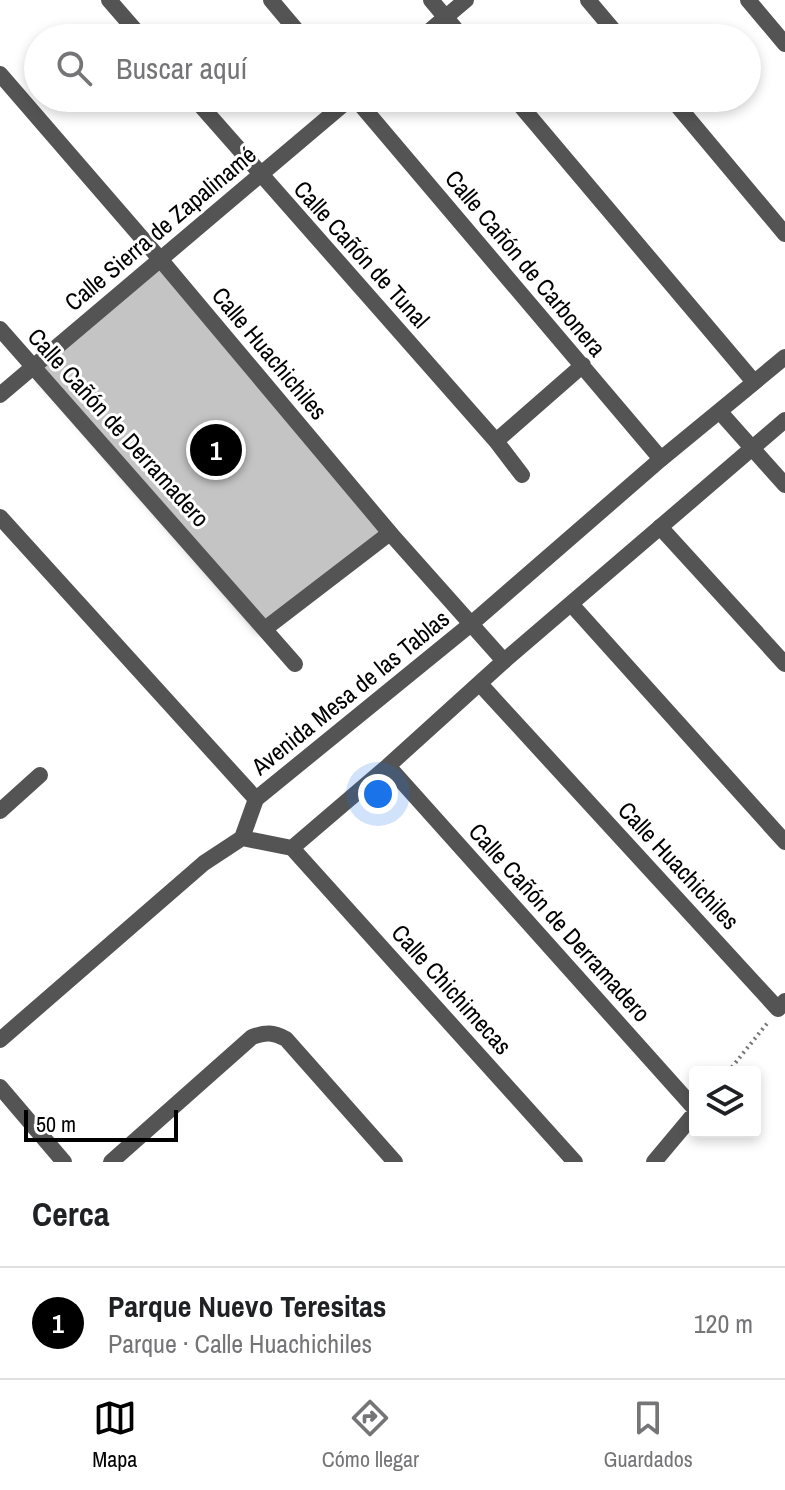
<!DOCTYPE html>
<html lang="es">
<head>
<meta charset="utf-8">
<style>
	:root { --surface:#fff; --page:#f6f6f6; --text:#202124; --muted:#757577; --line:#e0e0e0; --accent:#000 }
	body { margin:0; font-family:"Archivo Narrow",sans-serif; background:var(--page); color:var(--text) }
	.controls { position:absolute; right:24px; bottom:24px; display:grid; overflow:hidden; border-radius:8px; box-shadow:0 4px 12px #0003 }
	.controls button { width:72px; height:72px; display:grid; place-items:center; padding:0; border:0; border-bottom:2px solid var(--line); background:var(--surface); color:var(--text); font:40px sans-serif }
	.scale { position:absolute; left:24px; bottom:20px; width:154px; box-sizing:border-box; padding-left:8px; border:4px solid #000; border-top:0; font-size:22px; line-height:28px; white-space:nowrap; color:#000; -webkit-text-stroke:6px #fff; paint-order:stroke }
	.you { position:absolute; left:378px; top:794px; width:28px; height:28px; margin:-20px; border:6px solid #fff; border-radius:50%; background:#1a73e8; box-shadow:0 0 0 12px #1a73e833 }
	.badge { display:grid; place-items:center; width:52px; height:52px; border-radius:50%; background:var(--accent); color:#fff; font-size:26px; font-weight:700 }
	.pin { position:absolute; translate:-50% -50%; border:4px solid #fff; box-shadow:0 2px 8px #0006 }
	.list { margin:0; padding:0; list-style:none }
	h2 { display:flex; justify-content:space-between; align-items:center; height:104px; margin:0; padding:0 32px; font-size:34px }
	h2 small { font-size:26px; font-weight:400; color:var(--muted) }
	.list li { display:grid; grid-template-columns:52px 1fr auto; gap:24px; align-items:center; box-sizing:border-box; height:112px; padding:0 32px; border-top:2px solid var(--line) }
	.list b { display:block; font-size:30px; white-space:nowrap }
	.list p { margin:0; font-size:26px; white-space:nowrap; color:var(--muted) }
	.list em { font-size:26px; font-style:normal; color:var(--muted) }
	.icon { flex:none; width:44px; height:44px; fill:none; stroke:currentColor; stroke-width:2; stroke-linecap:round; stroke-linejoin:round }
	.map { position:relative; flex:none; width:785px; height:1162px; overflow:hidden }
	.search { position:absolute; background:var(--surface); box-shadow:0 4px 12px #0003; left:24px; right:24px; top:24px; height:88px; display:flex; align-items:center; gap:20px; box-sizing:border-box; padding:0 28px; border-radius:44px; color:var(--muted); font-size:30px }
	.sheet { height:216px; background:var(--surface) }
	nav { display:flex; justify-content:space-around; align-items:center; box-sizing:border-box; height:112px; border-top:2px solid var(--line); background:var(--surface); font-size:22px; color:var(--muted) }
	nav a { display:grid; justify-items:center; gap:4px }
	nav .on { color:var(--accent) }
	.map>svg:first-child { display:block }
</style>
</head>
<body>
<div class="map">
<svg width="785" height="1162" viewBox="0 0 785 1162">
	<defs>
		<filter id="shadow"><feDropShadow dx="-7" dy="7" stdDeviation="4" flood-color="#0004"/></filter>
	</defs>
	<rect width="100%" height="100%" fill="#fff"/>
	<!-- building -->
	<path fill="#c4c4c4" filter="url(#shadow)" d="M160,259L390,533L266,628L42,366Z"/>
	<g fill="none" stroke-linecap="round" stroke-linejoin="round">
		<!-- path -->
		<path stroke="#767676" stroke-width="4" stroke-dasharray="2 4" stroke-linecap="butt" d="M728,1072L769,1021"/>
		<!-- minor -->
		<path stroke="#545454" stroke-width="16" d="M109,0L142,38
			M271,0L303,38
			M431,0L463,38
			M588,0L620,38
			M748,0L785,44
			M421,38L466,0
			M194,98L496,441L522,475
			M355,98L661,459
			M514,98L754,382
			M671,98L785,234
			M0,329L295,664
			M0,395L351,98
			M720,412L785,485
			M496,441L583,365
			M0,517L256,799
			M660,527L785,664
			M571,604L785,842
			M266,628L390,533
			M480,684L778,1009L785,1001
			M388,766L695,1109
			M0,811L40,775
			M242,838L292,848L388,766L504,661
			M242,838L256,799L471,624
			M292,848L575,1162
			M0,1040L204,863L242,838
			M0,1087L64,1162
			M111,1162L252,1037C266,1032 273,1032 286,1039L395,1162
			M654,1162L695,1113"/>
		<!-- tertiary -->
		<path stroke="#545454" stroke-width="16" d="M0,74L160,259L390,533L504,661L785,420
			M471,624L661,459L785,357"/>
	</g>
	<g text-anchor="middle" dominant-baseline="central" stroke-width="6" stroke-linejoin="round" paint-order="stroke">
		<!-- street labels -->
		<g font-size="24" fill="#000" stroke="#fff">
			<text transform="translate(160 228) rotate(-40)">Calle Sierra de Zapalinamé</text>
			<text transform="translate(362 254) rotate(48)">Calle Cañón de Tunal</text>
			<text transform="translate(526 263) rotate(50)">Calle Cañón de Carbonera</text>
			<text transform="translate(270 353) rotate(50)">Calle Huachichiles</text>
			<text transform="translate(119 427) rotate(48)">Calle Cañón de Derramadero</text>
			<text transform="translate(350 692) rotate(-39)">Avenida Mesa de las Tablas</text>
			<text transform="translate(679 865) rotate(47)">Calle Huachichiles</text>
			<text transform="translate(560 922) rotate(48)">Calle Cañón de Derramadero</text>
			<text transform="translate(452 989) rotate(48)">Calle Chichimecas</text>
		</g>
	</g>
</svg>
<div class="controls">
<button><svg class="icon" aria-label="layers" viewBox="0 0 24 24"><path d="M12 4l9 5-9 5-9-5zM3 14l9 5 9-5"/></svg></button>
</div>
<div class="scale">50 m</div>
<div class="you"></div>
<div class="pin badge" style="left:216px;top:450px">1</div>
<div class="search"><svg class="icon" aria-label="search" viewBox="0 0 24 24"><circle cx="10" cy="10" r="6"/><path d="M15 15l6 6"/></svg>Buscar aquí</div>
</div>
<section class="sheet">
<h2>Cerca<small></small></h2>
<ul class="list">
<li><span class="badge">1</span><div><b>Parque Nuevo Teresitas</b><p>Parque · Calle Huachichiles</p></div><em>120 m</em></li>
</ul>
</section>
<nav>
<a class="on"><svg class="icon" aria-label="map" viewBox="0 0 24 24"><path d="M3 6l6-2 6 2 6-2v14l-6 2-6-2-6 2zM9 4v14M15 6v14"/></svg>Mapa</a>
<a><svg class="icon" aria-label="directions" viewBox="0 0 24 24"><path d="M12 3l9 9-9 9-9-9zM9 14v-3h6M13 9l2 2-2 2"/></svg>Cómo llegar</a>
<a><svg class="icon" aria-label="saved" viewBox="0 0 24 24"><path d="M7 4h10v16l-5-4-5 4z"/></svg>Guardados</a>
</nav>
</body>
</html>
